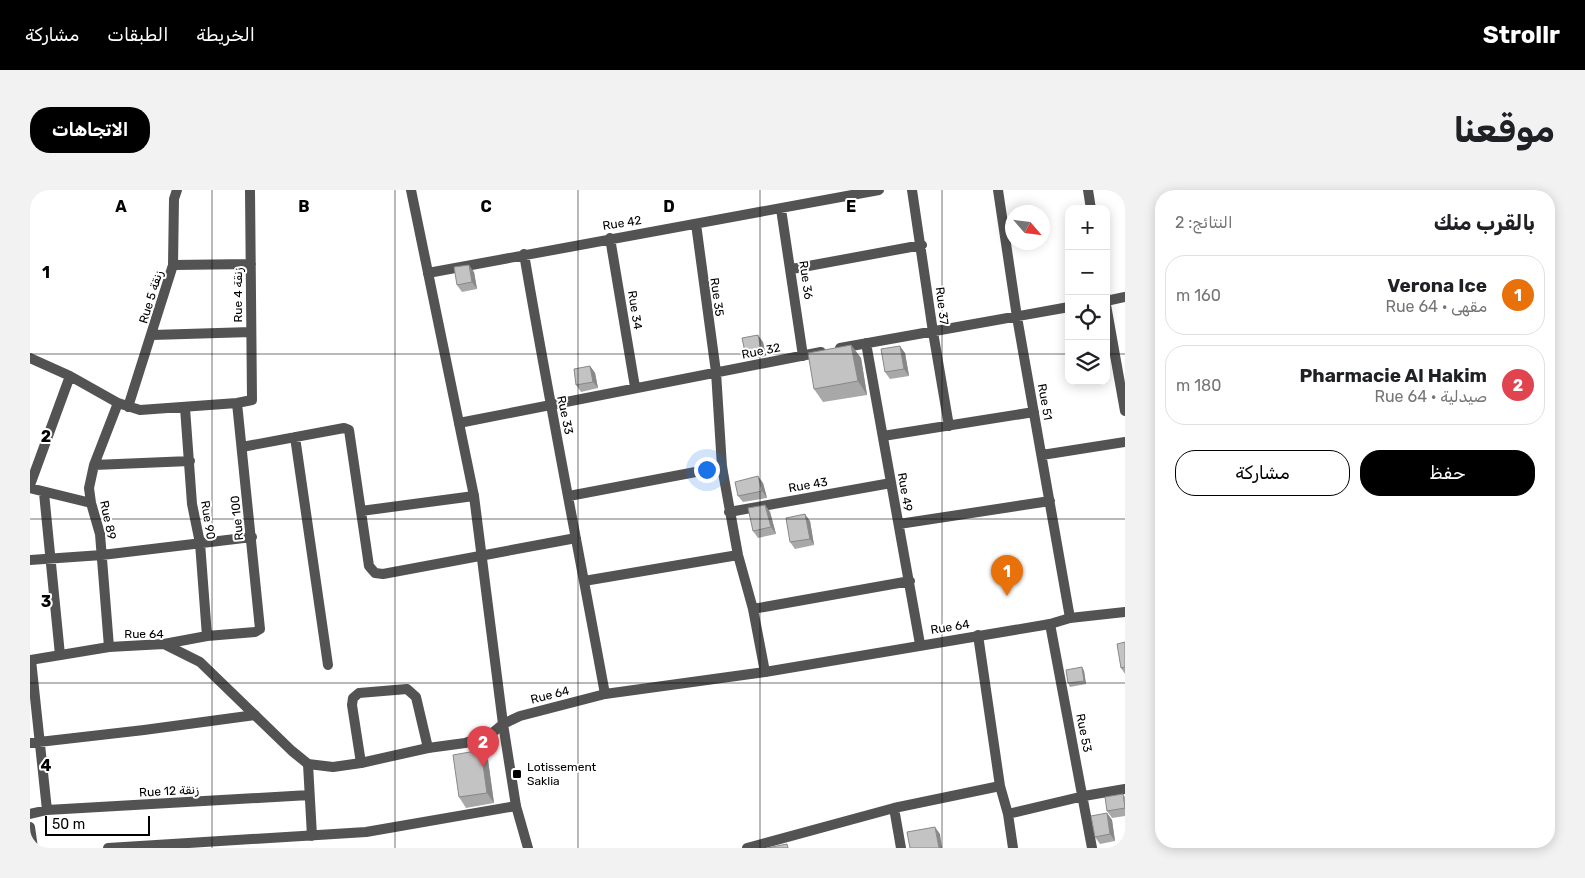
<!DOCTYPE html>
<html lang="ar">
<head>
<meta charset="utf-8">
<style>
	:root { --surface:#fff; --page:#f2f2f2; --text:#202124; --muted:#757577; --line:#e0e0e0; --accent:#000 }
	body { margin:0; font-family:Rubik,Vazirmatn,sans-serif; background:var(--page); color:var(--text); direction:rtl }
	.controls { position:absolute; right:15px; top:15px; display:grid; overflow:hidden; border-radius:10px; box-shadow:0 2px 12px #0003 }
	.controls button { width:45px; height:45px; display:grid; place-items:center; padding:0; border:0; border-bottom:1px solid var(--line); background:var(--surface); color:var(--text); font:25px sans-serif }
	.compass { position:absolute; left:975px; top:15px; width:45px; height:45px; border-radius:50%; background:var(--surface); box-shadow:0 2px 12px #0003; rotate:118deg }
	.scale { position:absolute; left:15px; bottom:12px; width:105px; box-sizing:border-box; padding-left:5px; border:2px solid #000; border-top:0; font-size:14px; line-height:18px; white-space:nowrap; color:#000; -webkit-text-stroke:4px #fff; paint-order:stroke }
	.you { position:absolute; left:676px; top:279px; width:18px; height:18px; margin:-12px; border:4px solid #fff; border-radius:50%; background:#1a73e8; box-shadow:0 0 0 8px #1a73e833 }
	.badge { display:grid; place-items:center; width:32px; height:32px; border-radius:50%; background:var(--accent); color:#fff; font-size:16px; font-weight:700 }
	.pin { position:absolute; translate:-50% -41px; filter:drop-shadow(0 1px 2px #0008) }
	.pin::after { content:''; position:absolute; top:26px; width:18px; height:15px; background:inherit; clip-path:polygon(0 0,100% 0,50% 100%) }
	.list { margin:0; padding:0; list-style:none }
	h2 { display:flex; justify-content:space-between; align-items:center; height:65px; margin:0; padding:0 20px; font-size:21px }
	h2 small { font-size:16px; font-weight:400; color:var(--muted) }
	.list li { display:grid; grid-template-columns:32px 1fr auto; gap:15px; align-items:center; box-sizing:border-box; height:80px; margin:0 10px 10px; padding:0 10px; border:1px solid var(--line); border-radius:20px }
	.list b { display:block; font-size:19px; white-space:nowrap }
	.list p { margin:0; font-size:16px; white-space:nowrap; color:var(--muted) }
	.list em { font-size:16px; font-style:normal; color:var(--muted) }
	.actions { display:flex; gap:10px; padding:15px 20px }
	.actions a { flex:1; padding:11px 0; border:1px solid var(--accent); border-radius:20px; text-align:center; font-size:18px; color:var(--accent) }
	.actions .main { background:var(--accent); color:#fff }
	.icon { flex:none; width:28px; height:28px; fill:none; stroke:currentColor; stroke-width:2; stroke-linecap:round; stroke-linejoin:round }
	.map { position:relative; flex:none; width:1095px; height:658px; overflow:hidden; direction:ltr; border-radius:20px }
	header { display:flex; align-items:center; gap:30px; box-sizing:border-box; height:70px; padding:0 25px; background:var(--accent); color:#fff }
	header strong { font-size:24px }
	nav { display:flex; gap:28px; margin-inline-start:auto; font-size:18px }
	.intro { display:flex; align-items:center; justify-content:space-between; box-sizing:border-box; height:120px; padding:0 30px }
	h1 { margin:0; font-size:35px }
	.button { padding:12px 22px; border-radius:20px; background:var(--accent); color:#fff; font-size:18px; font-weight:700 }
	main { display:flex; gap:30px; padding:0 30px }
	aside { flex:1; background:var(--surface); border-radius:20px; box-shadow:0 2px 12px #0003 }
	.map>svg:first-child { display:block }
</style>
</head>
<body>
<header>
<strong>Strollr</strong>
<nav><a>الخريطة</a><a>الطبقات</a><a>مشاركة</a></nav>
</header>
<div class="intro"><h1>موقعنا</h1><a class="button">الاتجاهات</a></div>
<main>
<aside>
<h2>بالقرب منك<small>النتائج: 2</small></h2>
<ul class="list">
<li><span class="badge" style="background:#e8710a">1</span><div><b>Verona Ice</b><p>مقهى · Rue 64</p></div><em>160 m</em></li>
<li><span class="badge" style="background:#e0444e">2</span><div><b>Pharmacie Al Hakim</b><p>صيدلية · Rue 64</p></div><em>180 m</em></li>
</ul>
<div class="actions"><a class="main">حفظ</a><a>مشاركة</a></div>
</aside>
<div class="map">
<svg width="1095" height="658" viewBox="0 0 1095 658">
	<rect width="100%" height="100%" fill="#fff"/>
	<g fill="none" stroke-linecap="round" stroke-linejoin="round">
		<!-- minor -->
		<path stroke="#535353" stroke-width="10" d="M882,0L903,142L919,236
			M968,0L987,127L1040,428
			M1058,0L1061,19
			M751,19L773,166
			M666,34L686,182L692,277L708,365L723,419L735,482
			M580,48L605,197
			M494,64C519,211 548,357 575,504
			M143,75L221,74
			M762,79L892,55
			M398,83L849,0
			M1076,111L1095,107
			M1076,115L1095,221
			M122,145L221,142
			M836,153L890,454
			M810,158L1039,117
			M0,168L40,186L88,213L110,220L207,213L222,210L220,0
			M98,217L143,75L144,9L147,0
			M155,218L162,314L170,353L177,446
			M429,233L791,162
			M853,246L1004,222
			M265,247L298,475
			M212,257L314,238L319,240L339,376L345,383L353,384L546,348
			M1012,265L1095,252
			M64,275L160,271
			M0,295L40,186
			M0,298L61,313
			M14,303L30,465
			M539,306L692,277
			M331,321L444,306
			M699,322L861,293
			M869,334L1020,311
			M0,370L72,365L222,347
			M554,391L708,365
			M723,419L880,391
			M1020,434L1062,658
			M948,445L970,596L978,624L983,658
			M134,454L177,446L225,442L230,439L207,213
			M79,457L70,344L61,313L59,298L64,275L88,213
			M1,470L17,620
			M0,553L114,540L225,525
			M331,573L322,515L323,508L329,503L377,499L386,507L398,558
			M278,574L282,646
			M864,618L871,658
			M0,624L17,620L279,605
			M978,624L1054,606L1095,599
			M0,637L3,658
			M78,658L336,642L486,616
			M717,658L864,618L970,596"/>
		<!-- tertiary -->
		<path stroke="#535353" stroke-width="10" d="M381,0L444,306L473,534L486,616L498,658
			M0,470L79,457L134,454L170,472L262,561L278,574L303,577L331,573L398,558L435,553L461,544L473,534L490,526L575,504L735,482L1020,434L1040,428L1095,422"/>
	</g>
	<!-- wall -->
	<path fill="#a8a8a8" d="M444,82L447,99L432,102L427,95Z
		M733,152L736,166L720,169L715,162Z
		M821,155L831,168L837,205L793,212L784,199Z
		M875,163L879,186L860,189L855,182Z
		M560,176L565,183L568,198L551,202L546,195Z
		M733,293L737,308L713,312L708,306Z
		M735,315L740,322L746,344L728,348L723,341Z
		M780,331L784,355L765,359L760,352Z
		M1095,452V484L1091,478Z
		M1052,477L1054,481L1056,494L1040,497L1038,493Z
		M458,570L464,613L436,618L429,607Z
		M1093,604L1095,607V626L1082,628L1077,621Z
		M1077,623L1082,630L1085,651L1070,654L1065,647Z"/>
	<!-- shaded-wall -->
	<path fill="#888" d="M439,75L444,82L447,99L442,92Z
		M728,145L733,152L736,166L731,159Z
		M821,155L831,168L837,205L828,191Z
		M870,156L875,163L879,186L874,179Z
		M560,176L565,183L568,198L563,192Z
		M728,286L733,293L737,308L732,301Z
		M735,315L740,322L746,344L741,337Z
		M775,324L780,331L784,355L780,349Z
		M1052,477L1054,481L1056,494L1054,491Z
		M451,560L458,570L464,613L457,603Z
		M1077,623L1082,630L1085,651L1080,644Z
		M905,637L910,644L912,658H909Z"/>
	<!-- building -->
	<path fill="#c3c3c3" stroke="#888" d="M439,75L442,92L427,95L424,77Z
		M728,145L731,159L715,162L712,148Z
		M821,155L828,191L784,199L778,163Z
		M870,156L874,179L855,182L851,159Z
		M560,176L563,192L546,195L544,179Z
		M728,286L732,301L708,306L705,292Z
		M735,315L741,337L723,341L718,318Z
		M775,324L780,349L760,352L756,328Z
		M1095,452V477L1091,478L1087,454Z
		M1052,477L1054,491L1038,493L1036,480Z
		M451,560L457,603L429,607L423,565Z
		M1093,604L1095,618L1077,621L1075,607Z
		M1077,623L1080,644L1065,647L1061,626Z
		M905,637L909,658H880L877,642Z
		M757,654L758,658H737Z"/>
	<!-- grid -->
	<path fill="none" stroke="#000" stroke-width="1" stroke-opacity="0.55" d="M182,0V658M365,0V658M548,0V658M730,0V658M912,0V658M0,164H1039M1076,164H1095M0,329H1095M0,493H1095"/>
	<!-- markers -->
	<rect fill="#000" stroke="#fff" stroke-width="2" x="482" y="579" width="10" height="10" rx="2.5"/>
	<g text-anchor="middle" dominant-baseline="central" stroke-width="4" stroke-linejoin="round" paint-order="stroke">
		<!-- street labels -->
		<g font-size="12" fill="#000" stroke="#fff">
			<text transform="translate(592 33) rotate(-9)">Rue 42</text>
			<text transform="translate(776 90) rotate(82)">Rue 36</text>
			<text transform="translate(208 105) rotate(-90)">Rue 4 زنقة</text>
			<text transform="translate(121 107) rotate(-73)">Rue 5 زنقة</text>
			<text transform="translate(687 107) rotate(82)">Rue 35</text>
			<text transform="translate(912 116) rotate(83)">Rue 37</text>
			<text transform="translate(605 120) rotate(81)">Rue 34</text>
			<text transform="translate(731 161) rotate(-11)">Rue 32</text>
			<text transform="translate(1015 212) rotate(80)">Rue 51</text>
			<text transform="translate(535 225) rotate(78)">Rue 33</text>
			<text transform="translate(778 295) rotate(-10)">Rue 43</text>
			<text transform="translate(875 302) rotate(80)">Rue 49</text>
			<text transform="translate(207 328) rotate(-96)">Rue 100</text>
			<text transform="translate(78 330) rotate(78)">Rue 89</text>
			<text transform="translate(178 330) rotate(81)">Rue 90</text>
			<text transform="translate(920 437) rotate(-9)">Rue 64</text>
			<text x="114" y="444">Rue 64</text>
			<text transform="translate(520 505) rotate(-14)">Rue 64</text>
			<text transform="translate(1054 543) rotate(79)">Rue 53</text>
			<text transform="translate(139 601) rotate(-3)">Rue 12 زنقة</text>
		</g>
		<!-- poi labels -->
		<g font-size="12" fill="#000" stroke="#fff" text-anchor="start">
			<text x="497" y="577">Lotissement<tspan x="497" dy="14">Saklia</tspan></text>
		</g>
	</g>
	<g font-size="16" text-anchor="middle" font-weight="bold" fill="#000" stroke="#fff" stroke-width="4" stroke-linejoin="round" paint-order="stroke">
		<text x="91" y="22">A</text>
		<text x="274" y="22">B</text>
		<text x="456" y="22">C</text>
		<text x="639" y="22">D</text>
		<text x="821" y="22">E</text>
		<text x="16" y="88">1</text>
		<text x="16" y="252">2</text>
		<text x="16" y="417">3</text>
		<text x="16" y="581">4</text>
	</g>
</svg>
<div class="controls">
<button>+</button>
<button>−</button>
<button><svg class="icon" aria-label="locate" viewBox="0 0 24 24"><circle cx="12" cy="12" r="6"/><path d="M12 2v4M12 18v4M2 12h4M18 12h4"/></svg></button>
<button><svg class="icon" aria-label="layers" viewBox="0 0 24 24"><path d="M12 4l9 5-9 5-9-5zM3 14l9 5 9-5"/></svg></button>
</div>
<svg class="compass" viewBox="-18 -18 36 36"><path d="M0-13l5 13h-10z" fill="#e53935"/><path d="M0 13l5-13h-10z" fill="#757577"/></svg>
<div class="scale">50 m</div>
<div class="you"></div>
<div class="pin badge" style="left:977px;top:406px;background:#e8710a">1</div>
<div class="pin badge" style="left:453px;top:577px;background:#e0444e">2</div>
</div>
</main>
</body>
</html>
